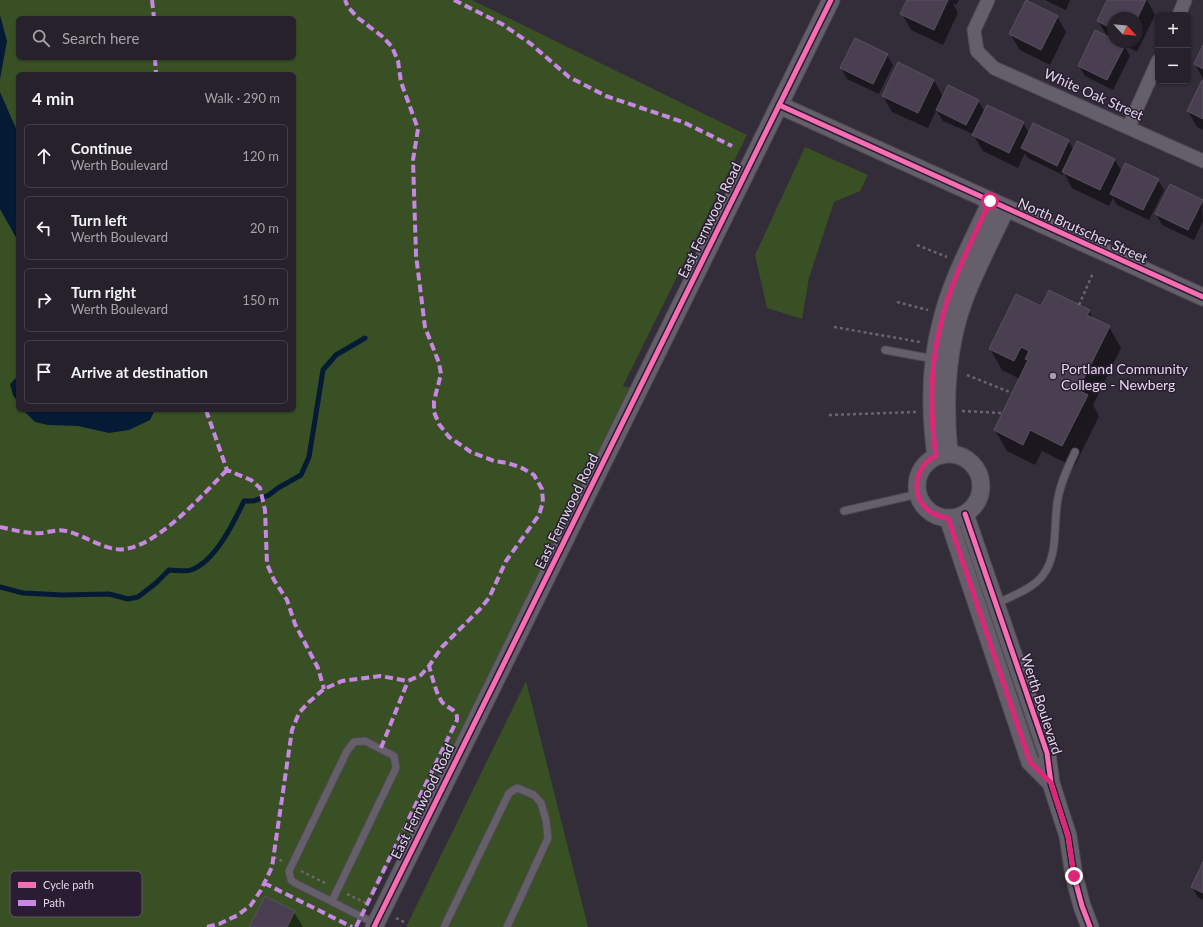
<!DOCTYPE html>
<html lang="en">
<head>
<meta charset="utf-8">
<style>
	:root { --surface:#26212b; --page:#322e37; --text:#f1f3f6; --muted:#a4a3a9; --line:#423e47 }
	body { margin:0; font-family:Lato,sans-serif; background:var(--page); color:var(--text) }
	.controls { position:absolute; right:12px; top:12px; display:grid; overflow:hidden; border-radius:6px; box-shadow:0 1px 3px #0004 }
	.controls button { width:36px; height:36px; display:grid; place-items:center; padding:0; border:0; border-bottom:1px solid var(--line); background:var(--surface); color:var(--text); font:20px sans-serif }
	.compass { position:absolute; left:1107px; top:12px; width:36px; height:36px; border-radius:50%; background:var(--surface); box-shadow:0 1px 3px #0004; rotate:116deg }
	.stop { position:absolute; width:12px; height:12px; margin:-9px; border:3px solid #db2777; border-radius:50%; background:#fff }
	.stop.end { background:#db2777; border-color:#fff; box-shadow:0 1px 4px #0008 }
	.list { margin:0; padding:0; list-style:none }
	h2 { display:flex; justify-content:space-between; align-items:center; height:52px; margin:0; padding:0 16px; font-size:17px }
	h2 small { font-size:13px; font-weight:400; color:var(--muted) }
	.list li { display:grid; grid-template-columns:26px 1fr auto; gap:12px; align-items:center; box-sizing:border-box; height:64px; margin:0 8px 8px; padding:0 8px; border:1px solid var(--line); border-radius:6px }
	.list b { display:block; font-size:15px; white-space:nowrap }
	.list p { margin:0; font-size:13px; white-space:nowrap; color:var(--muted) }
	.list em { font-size:13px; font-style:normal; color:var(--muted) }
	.icon { flex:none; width:22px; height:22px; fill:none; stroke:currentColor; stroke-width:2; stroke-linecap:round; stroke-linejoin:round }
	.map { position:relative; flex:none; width:1203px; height:927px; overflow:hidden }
	.search { position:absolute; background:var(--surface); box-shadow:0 1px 3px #0004; left:16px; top:16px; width:280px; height:44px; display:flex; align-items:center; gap:10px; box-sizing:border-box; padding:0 14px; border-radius:6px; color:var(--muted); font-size:15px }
	.panel { position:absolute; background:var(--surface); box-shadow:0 1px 3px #0004; left:16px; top:72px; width:280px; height:340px; border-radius:6px }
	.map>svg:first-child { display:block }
</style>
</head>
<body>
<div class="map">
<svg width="1203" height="927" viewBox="0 0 1203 927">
	<rect width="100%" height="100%" fill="#332c39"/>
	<!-- green -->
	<path fill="#395025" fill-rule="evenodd" d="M0,0H472L747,135L623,386L632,388L412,839L402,838L357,927H0ZM18,18H294V58H18ZM18,74H294V410H18Z
		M805,147L868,175L860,191L834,202L809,278L802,319L767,308L755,255Z
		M526,681L588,927H406Z"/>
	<!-- water -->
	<path fill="#051a35" d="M0,15L7,41L0,79Z
		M0,92L18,133V241L0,209Z
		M18,376V403L13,395L10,384Z
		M23,410H155L150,420L129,430L109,433L78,426L48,425L35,422Z"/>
	<!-- shadow -->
	<path fill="#0007" fill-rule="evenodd" d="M908,0H959L956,5L953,4L958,13L943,45L911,30L902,14Z
		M1045,0H1070L1066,10Z
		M1109,0H1147L1155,15L1137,52L1124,45L1130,56L1113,90L1085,76L1079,66L1108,37L1098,21ZM1113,18H1137V42H1113Z
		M1057,16L1066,32L1050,65L1020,50L1010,34Z
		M1203,47V79L1195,64Z
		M887,55L893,65L879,94L847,79L841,68Z
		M934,80L943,97L978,101L985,112L1023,123L1029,133L1068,141L1074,150L1078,142L1115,160L1122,172L1158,180L1164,190L1149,220L1117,205L1113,198L1109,206L1072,188L1064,173L1063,175L1028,158L1025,153L1018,168L983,151L973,134L943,121L936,110L928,128L892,112L883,96Z
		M1203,82V130L1197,127L1188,111Z
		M1202,201L1203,221L1194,240L1162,225L1156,214Z
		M1041,307L1089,311L1094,320L1109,327L1121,348L1093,405L1099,416L1074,467L1042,451L1035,465L1007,451L995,430L1020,379L1002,370L990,349Z
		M1203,864V900L1198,897L1192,887Z
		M294,912L303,927H251Z"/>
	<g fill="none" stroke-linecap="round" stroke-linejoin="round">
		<!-- stream -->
		<path stroke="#051a35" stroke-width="5" d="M0,587L23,593L63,595L109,594L128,599L138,597L156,583L169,570C175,570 185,572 191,570C215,562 234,522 244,501H254L269,495L278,488L301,475L309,457L323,370L336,355L365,338"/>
	</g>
	<!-- building -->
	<path fill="#493f51" stroke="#58525d" d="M907,0H948L934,30L900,14Z
		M1026,0L1058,16L1041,50L1009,34Z
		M1107,0H1146L1137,19L1113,18V29L1097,21Z
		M1095,30L1113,39V42L1125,45L1107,80L1078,66Z
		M855,38L888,54L873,84L840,68Z
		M1203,45V69L1194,64Z
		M898,62L934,80L918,113L882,96Z
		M1202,80L1203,81V119L1187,111Z
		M948,85L979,100L966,125L936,110Z
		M987,105L1024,122L1009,153L972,135Z
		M1033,123L1069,140L1057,166L1021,148Z
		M1077,141L1115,159L1100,190L1062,172Z
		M1125,163L1159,179L1143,210L1110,194Z
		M1170,184L1203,200L1188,230L1155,214Z
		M1049,290L1090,310L1087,315L1110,326L1078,390L1088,395L1062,446L1030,430L1023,445L994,430L1028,360L1025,359L1029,351L1021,347L1014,361L989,349L1016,294L1041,306Z
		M1203,862V893L1191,887Z
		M265,896L295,911L287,927H249Z"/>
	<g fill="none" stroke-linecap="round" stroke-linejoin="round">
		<!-- service casing -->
		<g stroke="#4e4854" stroke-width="9">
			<path id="service" d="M885,350L934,359
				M844,511L918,494
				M996,604C1011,596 1033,589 1043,575C1059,554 1053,523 1058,498C1061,482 1068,467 1075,452
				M332,901L396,768L394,756L365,741L354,742L347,751L289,871L291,880L295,883L376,924
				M444,927L509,793L517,788L534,795L541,803L546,820L548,838L507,927"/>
		</g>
		<!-- minor casing -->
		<g stroke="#4e4854" stroke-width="15">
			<path id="minor" d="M988,0L974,30L977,51L994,68L1203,161
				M1179,15L1185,0
				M1129,126L1158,61"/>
		</g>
		<!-- tertiary casing -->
		<g stroke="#4e4854" stroke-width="19">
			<path id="tertiary" d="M779,105L1203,297
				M949,453C944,403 946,351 963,303C975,270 992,239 1006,208
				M917 486a32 32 0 1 1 64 0a32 32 0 1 1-64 0Z
				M936,456C930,413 930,365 941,323C951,280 973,241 991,201
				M965,514L1047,753L1051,783L1068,836L1074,876L1082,906L1090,927
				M948,518L1030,762L1051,783
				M374,927L831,0"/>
		</g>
		<!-- path -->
		<path stroke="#69646e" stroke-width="2.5" stroke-dasharray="3 3" stroke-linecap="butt" d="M917,245L947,257
			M897,302L928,310
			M1079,305L1093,273
			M834,327L920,342
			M967,375L1012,393
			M962,411L1002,413
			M829,415L916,412
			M274,857L282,861
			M301,871L327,884
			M347,894L368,904
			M396,918L406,923"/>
		<!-- service -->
		<use href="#service" stroke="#655f6a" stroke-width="7"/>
		<!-- minor -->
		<use href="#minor" stroke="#655f6a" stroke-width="13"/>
		<!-- tertiary -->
		<use href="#tertiary" stroke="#655f6a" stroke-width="17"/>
		<!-- quiet -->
		<path stroke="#c787e3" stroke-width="4" stroke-dasharray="8 4" stroke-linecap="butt" d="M152,0L154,18
			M454,0L502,24L531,44L569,77L606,96L683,122L732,146
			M155,58L156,74
			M206,410L227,470L251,480L260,488L265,510L267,564L274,580L287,600L295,624L318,668L324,689
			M0,527C14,530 28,534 42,533C50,532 57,529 66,531C83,535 98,546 115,549C151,555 204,493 227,470
			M381,748L408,681
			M264,883L352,927
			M207,927L219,924L238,915L251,905L261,890L272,867L292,730L299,713L309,702L324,689L342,681L380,676L408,681L421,675L429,666L442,647L480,609L489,598L506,561L539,515L543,502L542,489L534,475L522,468L508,463L494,461L471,452L449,437L439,424L434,412V401L441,374L439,363L425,327L416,255L413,160L418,129L401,82L398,61L392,47L383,37L358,18L348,7L345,0
			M356,927L457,720C458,709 448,709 442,702C435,691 433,679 429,666"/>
		<!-- cycleway casing -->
		<g stroke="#2a1d33" stroke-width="8">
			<path id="cycleway" d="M779,105L1203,297
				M965,514L1047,753L1051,783L1068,836L1074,876L1082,906L1090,927
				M374,927L831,0"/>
		</g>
		<!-- cycleway -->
		<use href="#cycleway" stroke="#f96db3" stroke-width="5"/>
	</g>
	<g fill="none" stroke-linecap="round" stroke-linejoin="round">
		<!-- route -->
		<path stroke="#db2777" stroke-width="5" d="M990,201C972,241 951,280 941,323C930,365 930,413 936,456C915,465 910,495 928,510C934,515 940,517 948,518L1030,762L1051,783L1068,836L1074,876"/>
	</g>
	<!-- markers -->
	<circle fill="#a49caa" stroke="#2a1d33" stroke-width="1.5" cx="1053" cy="376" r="4"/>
	<g text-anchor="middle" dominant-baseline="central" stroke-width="3" stroke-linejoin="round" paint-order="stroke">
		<!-- street labels -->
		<g font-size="14" fill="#e1d8e7" stroke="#2a1d33">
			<text transform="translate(1094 94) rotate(24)">White Oak Street</text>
			<text transform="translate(709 220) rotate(-64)">East Fernwood Road</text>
			<text transform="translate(1083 230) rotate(24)">North Brutscher Street</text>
			<text transform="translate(566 511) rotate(-64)">East Fernwood Road</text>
			<text transform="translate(1042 704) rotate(72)">Werth Boulevard</text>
			<text transform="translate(422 801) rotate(-64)">East Fernwood Road</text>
		</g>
		<!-- poi labels -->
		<g font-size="14" fill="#e1d8e7" stroke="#2a1d33" text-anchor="start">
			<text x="1061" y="368">Portland Community<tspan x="1061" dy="16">College - Newberg</tspan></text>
		</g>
	</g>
	<!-- legend -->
	<rect x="10" y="871" width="132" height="46" rx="6" fill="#2a1d33" stroke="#615569" stroke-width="1"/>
	<rect x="18" y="882" width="18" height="6" fill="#f96db3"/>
	<rect x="18" y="900" width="18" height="6" fill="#c787e3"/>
	<g font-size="11" fill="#e1d8e7">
		<text x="43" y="889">Cycle path</text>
		<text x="43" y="907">Path</text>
	</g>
</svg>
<div class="controls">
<button>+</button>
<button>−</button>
</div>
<svg class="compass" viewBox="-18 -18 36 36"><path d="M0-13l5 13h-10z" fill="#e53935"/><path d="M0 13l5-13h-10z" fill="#a4a3a9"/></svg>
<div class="stop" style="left:990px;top:201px"></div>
<div class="stop end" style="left:1074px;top:876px"></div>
<div class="search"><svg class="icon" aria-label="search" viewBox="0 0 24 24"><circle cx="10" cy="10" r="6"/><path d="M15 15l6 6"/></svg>Search here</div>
<section class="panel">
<h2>4 min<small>Walk · 290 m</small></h2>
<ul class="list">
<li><svg class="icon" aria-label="ahead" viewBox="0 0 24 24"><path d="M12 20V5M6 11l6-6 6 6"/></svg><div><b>Continue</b><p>Werth Boulevard</p></div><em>120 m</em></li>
<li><svg class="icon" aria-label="left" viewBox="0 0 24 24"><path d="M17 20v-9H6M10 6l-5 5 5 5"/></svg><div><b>Turn left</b><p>Werth Boulevard</p></div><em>20 m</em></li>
<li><svg class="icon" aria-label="right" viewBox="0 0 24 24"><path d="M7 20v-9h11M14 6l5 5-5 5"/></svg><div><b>Turn right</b><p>Werth Boulevard</p></div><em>150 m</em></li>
<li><svg class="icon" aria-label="arrive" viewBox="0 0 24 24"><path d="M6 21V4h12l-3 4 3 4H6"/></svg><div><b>Arrive at destination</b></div></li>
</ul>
</section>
</div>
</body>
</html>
